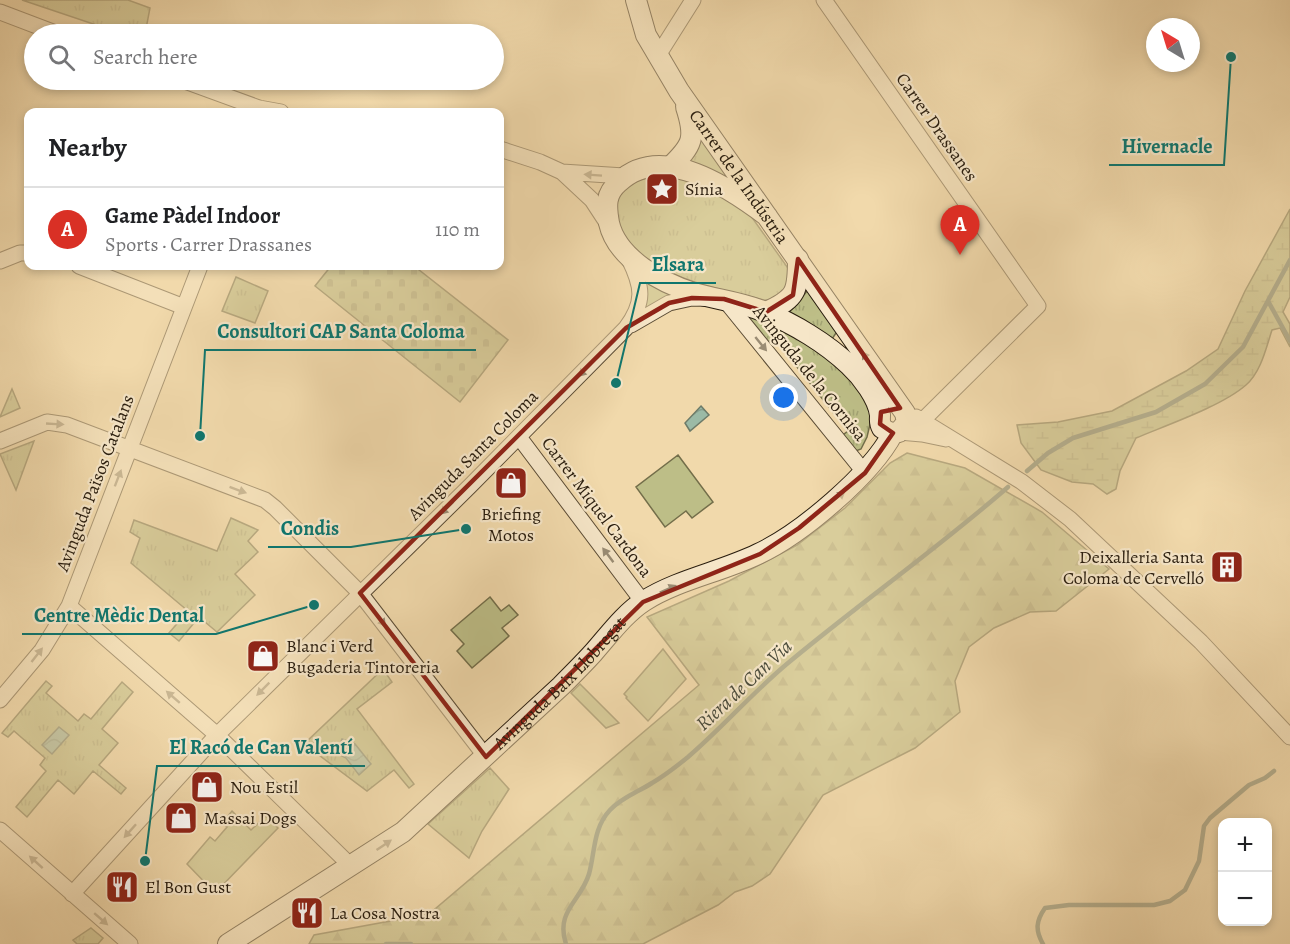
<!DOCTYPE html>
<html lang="en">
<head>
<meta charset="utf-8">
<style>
	:root { --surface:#fff; --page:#f2f2f2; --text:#202124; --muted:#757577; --line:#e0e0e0; --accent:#d93025 }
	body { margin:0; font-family:Alegreya,serif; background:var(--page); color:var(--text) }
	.controls { position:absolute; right:18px; bottom:18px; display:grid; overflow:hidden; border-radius:12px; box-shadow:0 3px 9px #0003 }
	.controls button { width:54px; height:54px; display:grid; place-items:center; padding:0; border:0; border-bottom:2px solid var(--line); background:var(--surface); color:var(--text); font:30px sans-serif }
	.compass { position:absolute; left:1146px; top:18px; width:54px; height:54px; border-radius:50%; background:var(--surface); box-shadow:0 3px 9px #0003; rotate:322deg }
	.you { position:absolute; left:784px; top:398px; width:21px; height:21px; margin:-15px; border:4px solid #fff; border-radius:50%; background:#1a73e8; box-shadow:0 0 0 9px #1a73e833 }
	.badge { display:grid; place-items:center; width:39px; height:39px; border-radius:50%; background:var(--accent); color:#fff; font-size:20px; font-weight:700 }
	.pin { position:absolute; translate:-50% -50px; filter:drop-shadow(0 2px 3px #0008) }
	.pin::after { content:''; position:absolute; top:32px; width:21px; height:18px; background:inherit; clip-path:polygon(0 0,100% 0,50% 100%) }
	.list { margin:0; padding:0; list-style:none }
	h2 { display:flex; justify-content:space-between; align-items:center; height:78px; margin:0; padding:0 24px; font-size:26px }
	h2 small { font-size:20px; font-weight:400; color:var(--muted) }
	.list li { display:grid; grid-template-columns:39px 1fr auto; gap:18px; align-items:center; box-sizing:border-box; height:84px; padding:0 24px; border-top:2px solid var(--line) }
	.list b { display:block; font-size:22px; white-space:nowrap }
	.list p { margin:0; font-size:20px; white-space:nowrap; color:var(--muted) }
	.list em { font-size:20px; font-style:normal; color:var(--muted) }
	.icon { flex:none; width:33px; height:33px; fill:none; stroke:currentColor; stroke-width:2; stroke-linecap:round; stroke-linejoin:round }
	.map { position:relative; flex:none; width:1290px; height:944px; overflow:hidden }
	.search { position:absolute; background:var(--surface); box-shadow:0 3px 9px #0003; left:24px; top:24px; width:480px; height:66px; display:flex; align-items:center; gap:15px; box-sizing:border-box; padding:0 21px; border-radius:33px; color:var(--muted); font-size:22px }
	.panel { position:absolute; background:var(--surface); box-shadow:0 3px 9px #0003; left:24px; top:108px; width:480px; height:162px; border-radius:12px }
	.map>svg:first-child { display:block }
</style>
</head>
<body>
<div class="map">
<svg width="1290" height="944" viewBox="0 0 1290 944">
	<defs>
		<pattern id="grass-tufts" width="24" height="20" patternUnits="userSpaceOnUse" patternTransform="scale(1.5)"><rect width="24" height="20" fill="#bdbe87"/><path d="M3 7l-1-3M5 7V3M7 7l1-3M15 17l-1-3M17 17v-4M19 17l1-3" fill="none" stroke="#a2a373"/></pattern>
		<pattern id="forest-firs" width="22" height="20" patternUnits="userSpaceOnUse" patternTransform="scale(1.5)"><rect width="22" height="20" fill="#bdbe87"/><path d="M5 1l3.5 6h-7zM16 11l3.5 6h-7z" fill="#a2a373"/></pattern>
		<pattern id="wetland-marsh" width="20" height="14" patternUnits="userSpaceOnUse" patternTransform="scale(1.5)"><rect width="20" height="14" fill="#bdbe87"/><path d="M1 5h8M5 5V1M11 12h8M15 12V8" fill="none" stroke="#a2a373"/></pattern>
		<pattern id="cemetery-stones" width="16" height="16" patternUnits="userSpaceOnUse" patternTransform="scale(1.5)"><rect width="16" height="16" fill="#bdbe87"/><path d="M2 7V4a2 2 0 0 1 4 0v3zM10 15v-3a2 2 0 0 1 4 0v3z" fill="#a2a373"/></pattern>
		<pattern id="water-waves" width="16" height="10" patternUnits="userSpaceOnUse" patternTransform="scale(1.5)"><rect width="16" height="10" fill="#9bbaa6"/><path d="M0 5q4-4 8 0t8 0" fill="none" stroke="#869f8e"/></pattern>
	</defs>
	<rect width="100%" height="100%" fill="#f1d9ab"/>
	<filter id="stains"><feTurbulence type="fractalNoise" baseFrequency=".00333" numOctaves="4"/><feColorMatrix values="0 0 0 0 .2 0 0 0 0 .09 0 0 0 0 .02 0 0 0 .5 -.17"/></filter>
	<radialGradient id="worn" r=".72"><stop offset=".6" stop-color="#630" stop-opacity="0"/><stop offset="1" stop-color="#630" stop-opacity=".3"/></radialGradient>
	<!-- grass -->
	<path fill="url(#grass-tufts)" stroke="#736e4a" stroke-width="1.5" d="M22,0H128L150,8L145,34H123Z
		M702,138L730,177L728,178L689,162Z
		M677,177L717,190L751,216L790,271L788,290L771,300H764C725,290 684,283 650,262C626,247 601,208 628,186C640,176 662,177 677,177Z
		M236,277L268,291L255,323L222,311Z
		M645,280L674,294L644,311Z
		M808,290L838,330L832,339L788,314Z
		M745,314L767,322L820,351L859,385L870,413L871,420L867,437L861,449L856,451L840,437L848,431L774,338L765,344Z
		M12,389L20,408L0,417Z
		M34,441L16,490L0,454Z
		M231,518L258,530L248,541L258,552L235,574L255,595L217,632L199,617L179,641L169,633L188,611L131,563L140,538L130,532L134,520L217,551Z
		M383,669L392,682L357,709L414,784L409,788L394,770L367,791L304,744Z
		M46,681L52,686L46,693L78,721L84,714L91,719L122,682L133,692L102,729L118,743L99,765L126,788L121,794L93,771L74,794L58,780L27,817L16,807L46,771L40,765L45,758L14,731L8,737L2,733Z
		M490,768L509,789L482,831L469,858L428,824Z
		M91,928L103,938L98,944H77L73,940Z"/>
	<!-- forest -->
	<path fill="url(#forest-firs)" stroke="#736e4a" stroke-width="1.5" d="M907,453L965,468L1042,512L1109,569L1056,611L1030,612L994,628L969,647L955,681L960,712L915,748L823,795L770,874L752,886L735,892L718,905L643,944H309L314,935L429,914L699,685L647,617L729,581L797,545L845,508L890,463Z"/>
	<!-- wetland -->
	<path fill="url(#wetland-marsh)" stroke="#736e4a" stroke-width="1.5" d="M1290,209V297L1283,312L1290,324V347L1280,328L1272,330C1266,348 1261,372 1246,385C1222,406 1167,425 1136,438L1120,471L1116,489L1107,494L1093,484L1072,482L1041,470L1021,443L1017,425L1058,422L1112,411L1186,371L1218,349L1245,291Z"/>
	<!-- cemetery -->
	<path fill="url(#cemetery-stones)" stroke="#736e4a" stroke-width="1.5" d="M331,266H414L508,340L460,402L315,286Z"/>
	<!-- garden -->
	<path fill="#bdbe87" stroke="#736e4a" stroke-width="1.5" d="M678,455L713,502L692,518L686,511L665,527L636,487Z
		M490,597L501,611L509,605L518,615L502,628L509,636L472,668L457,651L464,644L451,630Z
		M663,649L686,679L648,721L626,698L627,697L624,694Z
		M580,684L619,723L606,728L571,693Z
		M232,811L251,830L266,816L278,828L215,893L187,864L210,837L215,841L227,827L222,823Z"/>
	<!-- water -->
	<path fill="url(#water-waves)" stroke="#6d7b69" stroke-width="1.5" d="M701,406L709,415L690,431L685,423Z
		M59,727L69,735L52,754L42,745Z
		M342,739L355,744L371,764L359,775L346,758L336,753Z"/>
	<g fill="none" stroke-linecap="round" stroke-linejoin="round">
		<!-- stream -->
		<path stroke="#6d7b69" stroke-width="4.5" d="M1268,301L1290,341
			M1027,471L1048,453L1073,438L1156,412L1205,384L1243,347L1290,260
			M386,944H411
			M566,944C555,911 581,901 589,874C595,852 593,828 610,810C621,798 638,792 652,783C664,776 677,766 688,757C723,727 753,692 788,663C860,603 937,549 1008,487
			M1043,944C1035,930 1036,921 1045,908L1069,905H1154L1170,901L1185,890L1199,861L1204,826L1210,818L1249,785L1265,778L1274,771"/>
		<!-- street casing -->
		<g stroke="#5b4c35" stroke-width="17">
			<path id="street" d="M824,0L1038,306L923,420
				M0,12L58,34
				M657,57L693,0
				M182,80L259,108L281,112
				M500,149L540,162L562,172L624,176
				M562,172L592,200L609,226
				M0,261L20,253H28
				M79,266L184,307
				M631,325L669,303L692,298L724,299L865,473
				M916,417L1022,482L1070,519L1201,642L1290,737
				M899,432L922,434L946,439
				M519,437L643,602
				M0,441L47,422L67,425L265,500L275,508L360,593L486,757
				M69,606L217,735L351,866
				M0,700L42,650L69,606L200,266
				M0,830L130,944
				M72,894L217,735L470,486L626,328C645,302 643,287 629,259"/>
		</g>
		<!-- secondary casing -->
		<g stroke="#291d0e" stroke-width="22">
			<g id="secondary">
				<path id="s1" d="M636,0L646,35L679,91L905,413L907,422L899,432L890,433L882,428C879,423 880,421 880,415C878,398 862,377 849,365C826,343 794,324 765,312C742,302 718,300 694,293C662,283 617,259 609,223C606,206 605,194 619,182C662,141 731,189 767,216"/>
				<path d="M670,167C693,145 696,138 686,107"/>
				<path d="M766,312C797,298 798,291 798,259"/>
				<path id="s2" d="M228,944L403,832L561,686C572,675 583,664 593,653C609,635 624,614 644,601C679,579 721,572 758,554C801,534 871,475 893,433"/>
			</g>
		</g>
		<!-- street -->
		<use href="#street" stroke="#f6e6c8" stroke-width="15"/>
		<!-- secondary -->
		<use href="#secondary" stroke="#f6e6c8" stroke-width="20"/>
	</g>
	<!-- one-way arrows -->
	<defs><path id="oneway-solid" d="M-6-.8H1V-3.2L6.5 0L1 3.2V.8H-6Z" transform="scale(1.5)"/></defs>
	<g fill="#9a8c74">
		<use href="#oneway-solid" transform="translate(593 175) rotate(-176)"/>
		<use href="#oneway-solid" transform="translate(761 344) rotate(51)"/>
		<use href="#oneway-solid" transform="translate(867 359) rotate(-124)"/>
		<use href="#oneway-solid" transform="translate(585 370) rotate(135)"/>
		<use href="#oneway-solid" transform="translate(55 424) rotate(3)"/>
		<use href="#oneway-solid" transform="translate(118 478) rotate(-69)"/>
		<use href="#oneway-solid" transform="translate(238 490) rotate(20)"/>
		<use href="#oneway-solid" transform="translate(838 497) rotate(-39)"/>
		<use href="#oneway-solid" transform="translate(447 508) rotate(136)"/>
		<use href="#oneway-solid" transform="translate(608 555) rotate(-127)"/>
		<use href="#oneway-solid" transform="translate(668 589) rotate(-24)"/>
		<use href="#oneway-solid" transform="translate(380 619) rotate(52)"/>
		<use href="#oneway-solid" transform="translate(37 655) rotate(-52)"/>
		<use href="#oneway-solid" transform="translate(263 689) rotate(135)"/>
		<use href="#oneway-solid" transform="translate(173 697) rotate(-139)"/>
		<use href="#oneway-solid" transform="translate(130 831) rotate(132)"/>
		<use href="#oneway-solid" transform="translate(384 845) rotate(-34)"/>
		<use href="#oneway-solid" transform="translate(36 862) rotate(-138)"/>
		<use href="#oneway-solid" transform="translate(101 919) rotate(41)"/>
	</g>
	<!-- marked area -->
	<path d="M0 0H1290V944H0ZM798,259L900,408L881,412L880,424L893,433L865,473L799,528L760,554L643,602L486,757L360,593L626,328L669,303L692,298L724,299L766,312L793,295Z" fill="#f1d9ab" fill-opacity=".55" fill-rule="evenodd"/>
	<path fill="none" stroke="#8f2418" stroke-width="4.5" stroke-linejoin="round" d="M798,259L900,408L881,412L880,424L893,433L865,473L799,528L760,554L643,602L486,757L360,593L626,328L669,303L692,298L724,299L766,312L793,295Z"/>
	<!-- icons -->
	<defs>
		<g id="sight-square" transform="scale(1.725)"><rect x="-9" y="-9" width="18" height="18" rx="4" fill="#8f2418" stroke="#f6e6c8"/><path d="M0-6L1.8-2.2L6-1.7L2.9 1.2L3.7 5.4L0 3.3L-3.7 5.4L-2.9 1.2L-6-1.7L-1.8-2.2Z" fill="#fff"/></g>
		<g id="shop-square" transform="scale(1.725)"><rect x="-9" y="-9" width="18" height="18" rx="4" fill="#8f2418" stroke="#f6e6c8"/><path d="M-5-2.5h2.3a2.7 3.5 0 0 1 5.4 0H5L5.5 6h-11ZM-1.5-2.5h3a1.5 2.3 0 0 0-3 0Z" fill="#fff"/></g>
		<g id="building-square" transform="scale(1.725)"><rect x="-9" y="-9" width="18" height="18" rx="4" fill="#8f2418" stroke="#f6e6c8"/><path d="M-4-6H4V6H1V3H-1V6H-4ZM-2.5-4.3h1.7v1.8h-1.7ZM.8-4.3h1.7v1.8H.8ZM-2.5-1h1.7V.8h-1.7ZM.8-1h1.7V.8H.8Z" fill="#fff"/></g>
		<g id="restaurant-square" transform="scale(1.725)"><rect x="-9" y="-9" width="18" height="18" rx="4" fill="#8f2418" stroke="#f6e6c8"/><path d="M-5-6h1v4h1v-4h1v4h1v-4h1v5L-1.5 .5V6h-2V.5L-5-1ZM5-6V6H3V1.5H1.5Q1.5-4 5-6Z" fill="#fff"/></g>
	</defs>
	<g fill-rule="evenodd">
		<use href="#sight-square" x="662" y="189"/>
		<use href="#shop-square" x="511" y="483"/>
		<use href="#building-square" x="1227" y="567"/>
		<use href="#shop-square" x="263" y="656"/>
		<use href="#shop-square" x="207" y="787"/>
		<use href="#shop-square" x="181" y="818"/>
		<use href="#restaurant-square" x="122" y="887"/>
		<use href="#restaurant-square" x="307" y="913"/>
	</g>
	<g text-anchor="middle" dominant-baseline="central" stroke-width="4.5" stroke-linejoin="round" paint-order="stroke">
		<!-- street labels -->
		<g font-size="18" fill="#291d0e" stroke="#f6e6c8">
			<text transform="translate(937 127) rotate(55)">Carrer Drassanes</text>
			<text stroke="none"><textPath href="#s1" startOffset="206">Carrer de la Indústria</textPath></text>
			<text transform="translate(810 373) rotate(51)">Avinguda de la Cornisa</text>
			<text transform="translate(473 455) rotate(-45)">Avinguda Santa Coloma</text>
			<text transform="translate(95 483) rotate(-69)">Avinguda Països Catalans</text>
			<text transform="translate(597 507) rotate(53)">Carrer Miquel Cardona</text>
			<text stroke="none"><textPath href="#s2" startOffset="424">Avinguda Baix Llobregat</textPath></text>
		</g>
		<!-- poi labels -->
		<g font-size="18" fill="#291d0e" stroke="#f6e6c8" text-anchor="start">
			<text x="685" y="189">Sínia</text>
			<text x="511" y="514" text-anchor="middle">Briefing<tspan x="511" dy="21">Motos</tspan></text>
			<text x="1204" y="557" text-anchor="end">Deixalleria Santa<tspan x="1204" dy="21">Coloma de Cervelló</tspan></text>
			<text x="286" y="646">Blanc i Verd<tspan x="286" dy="21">Bugaderia Tintoreria</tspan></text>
			<text x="230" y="787">Nou Estil</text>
			<text x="204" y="818">Massai Dogs</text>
			<text x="145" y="887">El Bon Gust</text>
			<text x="330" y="913">La Cosa Nostra</text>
		</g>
		<!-- water labels -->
		<g font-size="20" font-style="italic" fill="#4b4c3c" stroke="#f6e6c8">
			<text transform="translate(744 685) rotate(-43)">Riera de Can Via</text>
		</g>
	</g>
	<!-- callouts -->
	<path fill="none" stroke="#0f766e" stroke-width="2" d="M1231 57L1224 165H1109M616 383L640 283H716M200 436L205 350H476M466 529L351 547H268M314 605L216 634H22M145 861L157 766H365"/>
	<g fill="#0f766e" stroke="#f6e6c8" stroke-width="2">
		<circle cx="1231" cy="57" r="6"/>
		<circle cx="616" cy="383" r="6"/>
		<circle cx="200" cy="436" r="6"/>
		<circle cx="466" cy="529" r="6"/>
		<circle cx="314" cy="605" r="6"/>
		<circle cx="145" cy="861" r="6"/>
	</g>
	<g font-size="20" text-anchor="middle" font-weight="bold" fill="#0f766e" stroke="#f6e6c8" stroke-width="4.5" stroke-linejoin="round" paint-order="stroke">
		<text x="1167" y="153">Hivernacle</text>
		<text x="678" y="271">Elsara</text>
		<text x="341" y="338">Consultori CAP Santa Coloma</text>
		<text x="310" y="535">Condis</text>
		<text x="119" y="622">Centre Mèdic Dental</text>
		<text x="261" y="754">El Racó de Can Valentí</text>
	</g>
	<rect width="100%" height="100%" filter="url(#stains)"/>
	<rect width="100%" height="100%" fill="url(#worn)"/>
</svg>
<div class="controls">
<button>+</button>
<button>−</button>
</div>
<svg class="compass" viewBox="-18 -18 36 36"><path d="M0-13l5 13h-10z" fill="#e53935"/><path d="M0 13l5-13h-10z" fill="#757577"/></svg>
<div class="you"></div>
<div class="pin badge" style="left:960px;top:255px">A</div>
<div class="search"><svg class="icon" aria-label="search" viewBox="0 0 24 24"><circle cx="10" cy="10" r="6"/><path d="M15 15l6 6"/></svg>Search here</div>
<section class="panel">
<h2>Nearby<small></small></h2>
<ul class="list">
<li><span class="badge">A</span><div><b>Game Pàdel Indoor</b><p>Sports · Carrer Drassanes</p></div><em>110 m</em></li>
</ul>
</section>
</div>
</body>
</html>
